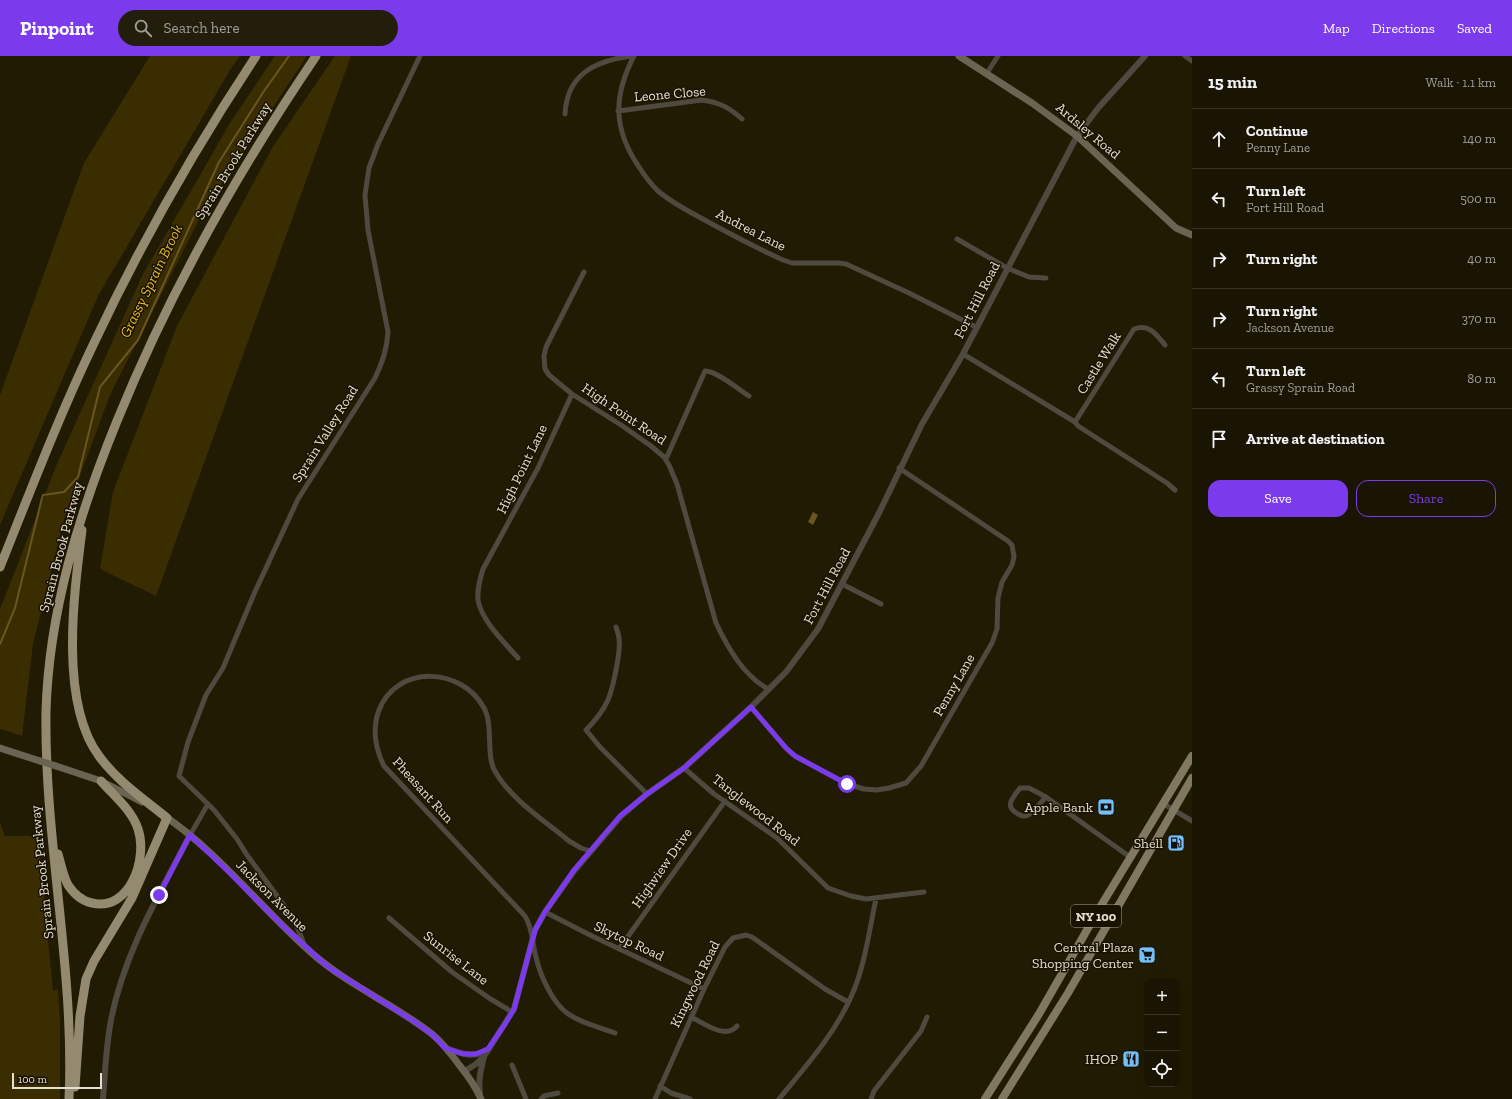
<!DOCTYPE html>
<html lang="en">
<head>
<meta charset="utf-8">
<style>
	:root { --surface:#1a1402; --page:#231d0c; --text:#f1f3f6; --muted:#9f9e99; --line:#383324; --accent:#7c3aed }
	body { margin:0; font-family:"Zilla Slab",serif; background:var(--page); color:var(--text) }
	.controls { position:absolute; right:12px; bottom:12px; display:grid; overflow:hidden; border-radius:8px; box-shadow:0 4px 16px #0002 }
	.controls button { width:36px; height:36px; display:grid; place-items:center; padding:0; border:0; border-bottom:1px solid var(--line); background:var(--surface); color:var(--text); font:20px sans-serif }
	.scale { position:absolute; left:12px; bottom:10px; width:90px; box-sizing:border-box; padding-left:4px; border:2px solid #e4dfd1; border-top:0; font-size:11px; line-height:14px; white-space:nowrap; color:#e4dfd1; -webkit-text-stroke:3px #191200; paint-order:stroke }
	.stop { position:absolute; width:12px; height:12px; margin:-9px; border:3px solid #7c3aed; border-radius:50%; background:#fff }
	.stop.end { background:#7c3aed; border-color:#fff; box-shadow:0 1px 4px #0008 }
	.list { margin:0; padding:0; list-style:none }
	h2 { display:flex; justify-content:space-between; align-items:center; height:52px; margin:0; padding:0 16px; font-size:17px }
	h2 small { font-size:13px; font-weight:400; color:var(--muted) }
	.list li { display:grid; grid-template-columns:26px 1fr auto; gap:12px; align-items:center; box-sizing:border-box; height:60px; padding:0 16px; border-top:1px solid var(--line) }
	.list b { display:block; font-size:15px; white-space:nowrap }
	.list p { margin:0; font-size:13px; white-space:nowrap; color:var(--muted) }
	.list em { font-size:13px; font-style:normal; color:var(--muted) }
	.actions { display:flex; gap:8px; padding:12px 16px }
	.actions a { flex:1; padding:9px 0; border:1px solid var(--accent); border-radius:12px; text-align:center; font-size:14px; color:var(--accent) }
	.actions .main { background:var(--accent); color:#fff }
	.icon { flex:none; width:22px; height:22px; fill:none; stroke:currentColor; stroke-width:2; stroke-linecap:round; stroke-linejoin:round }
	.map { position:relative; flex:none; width:1192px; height:1043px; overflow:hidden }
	header { display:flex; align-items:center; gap:24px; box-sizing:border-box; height:56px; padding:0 20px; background:var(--accent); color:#fff }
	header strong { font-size:19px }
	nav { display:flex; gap:22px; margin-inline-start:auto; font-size:14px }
	.search { width:280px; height:36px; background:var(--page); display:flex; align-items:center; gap:10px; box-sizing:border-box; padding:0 14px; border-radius:22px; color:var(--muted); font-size:15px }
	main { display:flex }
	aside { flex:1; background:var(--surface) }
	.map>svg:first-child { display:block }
</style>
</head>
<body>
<header>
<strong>Pinpoint</strong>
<div class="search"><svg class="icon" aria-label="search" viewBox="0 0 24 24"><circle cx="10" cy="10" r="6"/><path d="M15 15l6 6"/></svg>Search here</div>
<nav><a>Map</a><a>Directions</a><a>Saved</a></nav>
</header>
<main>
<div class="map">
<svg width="1192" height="1043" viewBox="0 0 1192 1043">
	<rect width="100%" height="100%" fill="#221b03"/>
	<!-- green -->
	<path fill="#3a2d01" d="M150,0H240L230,14L98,240L0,469V339L84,107Z
		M275,0H307L202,158L110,339L64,463L33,588L22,680L0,673V553L57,408L143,218L230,67Z
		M335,0H351L156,540L100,513L113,436L177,270L272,92Z
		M0,767L5,780H38L53,935L58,933L60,964V1043H0Z"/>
	<!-- water -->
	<path fill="#685720" d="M813,456L818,459L813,469L808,466Z"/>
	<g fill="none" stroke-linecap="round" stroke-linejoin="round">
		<!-- stream -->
		<path stroke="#685720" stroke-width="2" d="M0,588L15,552L42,442L43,439L64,436L78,421L100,331L138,284L219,106L264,35L289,0"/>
		<!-- minor -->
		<path stroke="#4e4a3f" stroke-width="5" d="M634,0C613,40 613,73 639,111C644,119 651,128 658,135C671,146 686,154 701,162C728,177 755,191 783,204L792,207H839L846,208L909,237L976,271
			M1185,0L1192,5
			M987,17L998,0
			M618,55L702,44C719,46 730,52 742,63
			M565,58C567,18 595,5 631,0
			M957,183L1007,212L1029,221L1046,222
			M584,216L546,291L544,300L545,313L549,319L572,338L621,369L651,390L664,401L669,409L677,428L716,567C728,592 743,619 768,633
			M963,298L1075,366L1078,370L1167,427L1175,434
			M1075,366L1134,273C1149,267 1157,279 1165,289
			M666,403L705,315C717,315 738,333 749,340
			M842,528L881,548
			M616,571C617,574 619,578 619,583C621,595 613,632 608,644C603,655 594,666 586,674L600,691L647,738
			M518,602C505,587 481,564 478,544C477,533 480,523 483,513L538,412L572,338
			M751,651L787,693L795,700L847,728L864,733L877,734L889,732L906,727L921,710L992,587L997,573L998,542L1002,526L1012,509L1014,501L1012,489L1008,485L899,412
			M684,712L714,738L777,782L828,832L851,840L866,843L924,836
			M1046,741C1042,745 1032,757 1028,759C1025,761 1023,760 1020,759C1003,751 1012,743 1020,732H1029L1046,741L1130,801
			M1164,748L1192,765
			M190,779L208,748
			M590,795L581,792L569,785C545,765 512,744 496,717C485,701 494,670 484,652C462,611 397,608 379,654C372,673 375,692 384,710L525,860C533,873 532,887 536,901C540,919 552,946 567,957C580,967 599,971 615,977
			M545,856L592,880L704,933
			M389,862L452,916L489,942L512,956
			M304,888L296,868L283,848L247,799L237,783L214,754L179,720L188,686L206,639L223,612L254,538L298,443L375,322C383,306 387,293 388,276L368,174L365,139L369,112L378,88L420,0
			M619,893L725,745
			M691,961C703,967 726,984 737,970
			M512,1009L526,1043
			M660,1030L671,1037L690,1043
			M541,1043L544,1040L558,1037
			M655,1043L704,933L725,891L733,882L746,879L752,881L825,933L848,946
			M779,1043C805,1011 834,979 851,941C865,910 869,875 876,843
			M871,1043L874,1035L921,975L927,961"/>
		<!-- tertiary -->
		<path stroke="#4e4a3f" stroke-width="6" d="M446,992C460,997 473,1003 486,994
			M465,1015L476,1008L485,999L514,953L535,874L545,856L574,815L621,760L647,738L684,712L751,651L786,616L818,573L879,457L922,368L963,298L1077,80L1099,51L1145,0
			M480,1037C478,1024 481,1013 484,1001
			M103,1043C105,1017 106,990 111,964C124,897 159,839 190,779"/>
		<!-- secondary -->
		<path stroke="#6a6452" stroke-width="7" d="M959,0L1032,47L1077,80L1176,172L1192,179
			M0,692L40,705
			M56,710L101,725L142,746
			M163,759C220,797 262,854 314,899C350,930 395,949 432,978C443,987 452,999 460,1010C468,1020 476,1031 481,1043"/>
		<!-- primary -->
		<path stroke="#807861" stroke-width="8" d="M985,1043L1039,958L1099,853L1192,700
			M1002,1043L1068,937L1192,722"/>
		<!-- motorway -->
		<path stroke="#938a6f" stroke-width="9" d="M0,511C30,436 59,360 94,287C141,187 195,92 256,0
			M58,798C61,808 63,820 68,829C74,838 82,845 92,847C130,856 148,802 138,773C132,754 114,740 101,725
			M75,1031L80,960L86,923L94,905L132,842L167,762C144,743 117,725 99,700C59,646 74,538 82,474
			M69,1043C75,913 44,785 46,655C49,555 79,458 117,365C169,237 238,115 316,0"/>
		<!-- secondary-bridge -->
		<path stroke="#6a6452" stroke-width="7" d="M40,705L56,710"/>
	</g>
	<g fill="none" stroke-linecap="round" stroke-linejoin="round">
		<!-- route -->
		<path stroke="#7c3aed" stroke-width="5" d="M159,839L190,779L228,815L283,870L328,911L415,966L433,979L445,992L463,998H476L488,993L505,968L514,953L535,874L545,856L574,814L620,760L647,738L684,712L751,651L786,692L795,700L847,728"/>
	</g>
	<!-- icons -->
	<defs>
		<g id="bank-square" transform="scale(0.9)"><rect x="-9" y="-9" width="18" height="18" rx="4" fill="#76c0f7" stroke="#191200"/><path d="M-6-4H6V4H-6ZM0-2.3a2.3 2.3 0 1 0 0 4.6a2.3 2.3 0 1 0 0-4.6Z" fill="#111"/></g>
		<g id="fuel-square" transform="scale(0.9)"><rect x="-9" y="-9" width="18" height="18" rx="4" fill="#76c0f7" stroke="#191200"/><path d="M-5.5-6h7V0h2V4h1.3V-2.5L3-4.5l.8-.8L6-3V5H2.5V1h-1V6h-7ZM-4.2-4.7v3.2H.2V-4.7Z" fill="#111"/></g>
		<g id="supermarket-square" transform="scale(0.9)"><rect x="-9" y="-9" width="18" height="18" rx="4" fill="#76c0f7" stroke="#191200"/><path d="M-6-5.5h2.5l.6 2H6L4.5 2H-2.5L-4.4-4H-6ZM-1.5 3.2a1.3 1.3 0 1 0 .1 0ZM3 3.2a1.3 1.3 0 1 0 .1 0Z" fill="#111"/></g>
		<g id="restaurant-square" transform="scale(0.9)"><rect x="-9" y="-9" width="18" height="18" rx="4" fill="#76c0f7" stroke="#191200"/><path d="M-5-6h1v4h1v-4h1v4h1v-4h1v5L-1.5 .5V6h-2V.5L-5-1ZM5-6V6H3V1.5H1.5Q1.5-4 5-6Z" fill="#111"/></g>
	</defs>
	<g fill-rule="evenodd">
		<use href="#bank-square" x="1106" y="751"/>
		<use href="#fuel-square" x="1176" y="787"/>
		<use href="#supermarket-square" x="1147" y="899"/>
		<use href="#restaurant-square" x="1131" y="1003"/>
	</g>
	<g text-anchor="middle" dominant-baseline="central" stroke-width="3" stroke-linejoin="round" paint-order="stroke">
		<!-- shield labels -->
		<rect fill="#191200" stroke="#a7a292" stroke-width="1" x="1071" y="849" width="50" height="22" rx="3"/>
		<g font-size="13" font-weight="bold" fill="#e4dfd1">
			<text x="1096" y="860">NY 100</text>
		</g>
		<!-- street labels -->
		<g font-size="14" fill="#e4dfd1" stroke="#191200">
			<text transform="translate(670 38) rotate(-5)">Leone Close</text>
			<text transform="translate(1088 75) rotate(40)">Ardsley Road</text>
			<text transform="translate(233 105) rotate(-59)">Sprain Brook Parkway</text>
			<text transform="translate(751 174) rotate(27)">Andrea Lane</text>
			<text transform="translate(977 244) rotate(-63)">Fort Hill Road</text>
			<text transform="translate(1099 307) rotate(-58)">Castle Walk</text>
			<text transform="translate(624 358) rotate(34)">High Point Road</text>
			<text transform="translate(325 378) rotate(-58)">Sprain Valley Road</text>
			<text transform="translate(522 413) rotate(-64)">High Point Lane</text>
			<text transform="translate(61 491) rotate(-75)">Sprain Brook Parkway</text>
			<text transform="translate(827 530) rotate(-62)">Fort Hill Road</text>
			<text transform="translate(954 629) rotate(-60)">Penny Lane</text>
			<text transform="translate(423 734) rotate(48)">Pheasant Run</text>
			<text transform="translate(756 754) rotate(38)">Tanglewood Road</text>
			<text transform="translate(662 812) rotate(-55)">Highview Drive</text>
			<text transform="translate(42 816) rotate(-96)">Sprain Brook Parkway</text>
			<text transform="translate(272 840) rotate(45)">Jackson Avenue</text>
			<text transform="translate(629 885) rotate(25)">Skytop Road</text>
			<text transform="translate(456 902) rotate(38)">Sunrise Lane</text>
			<text transform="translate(695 928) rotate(-64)">Kingwood Road</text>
		</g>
		<!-- poi labels -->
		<g font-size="14" fill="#e4dfd1" stroke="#191200" text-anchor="end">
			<text x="1093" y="751">Apple Bank</text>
			<text x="1163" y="787">Shell</text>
			<text x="1134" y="891">Central Plaza<tspan x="1134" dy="16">Shopping Center</tspan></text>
			<text x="1118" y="1003">IHOP</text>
		</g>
		<!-- water labels -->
		<g font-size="15" font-style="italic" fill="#e4bc24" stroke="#191200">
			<text transform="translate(151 225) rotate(-64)">Grassy Sprain Brook</text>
		</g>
	</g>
</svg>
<div class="controls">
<button>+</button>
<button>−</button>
<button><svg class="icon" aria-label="locate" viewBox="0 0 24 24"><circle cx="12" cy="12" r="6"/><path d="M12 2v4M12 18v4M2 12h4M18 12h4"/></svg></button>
</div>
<div class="scale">100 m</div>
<div class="stop" style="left:847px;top:728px"></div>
<div class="stop end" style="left:159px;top:839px"></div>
</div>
<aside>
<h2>15 min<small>Walk · 1.1 km</small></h2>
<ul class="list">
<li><svg class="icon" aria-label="ahead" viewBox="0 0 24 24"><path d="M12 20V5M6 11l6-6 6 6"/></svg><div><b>Continue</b><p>Penny Lane</p></div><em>140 m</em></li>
<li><svg class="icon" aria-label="left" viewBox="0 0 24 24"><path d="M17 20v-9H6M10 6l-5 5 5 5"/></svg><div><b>Turn left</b><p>Fort Hill Road</p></div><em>500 m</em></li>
<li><svg class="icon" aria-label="right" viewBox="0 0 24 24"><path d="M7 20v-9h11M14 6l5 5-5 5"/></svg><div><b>Turn right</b></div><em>40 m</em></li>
<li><svg class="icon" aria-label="right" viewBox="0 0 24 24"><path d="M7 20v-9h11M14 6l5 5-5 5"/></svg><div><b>Turn right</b><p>Jackson Avenue</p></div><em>370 m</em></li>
<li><svg class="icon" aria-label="left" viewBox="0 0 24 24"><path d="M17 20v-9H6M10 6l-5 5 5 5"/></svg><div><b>Turn left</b><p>Grassy Sprain Road</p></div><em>80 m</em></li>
<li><svg class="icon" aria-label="arrive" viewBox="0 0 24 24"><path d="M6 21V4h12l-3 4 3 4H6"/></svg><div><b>Arrive at destination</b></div></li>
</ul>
<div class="actions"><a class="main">Save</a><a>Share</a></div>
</aside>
</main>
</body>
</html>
